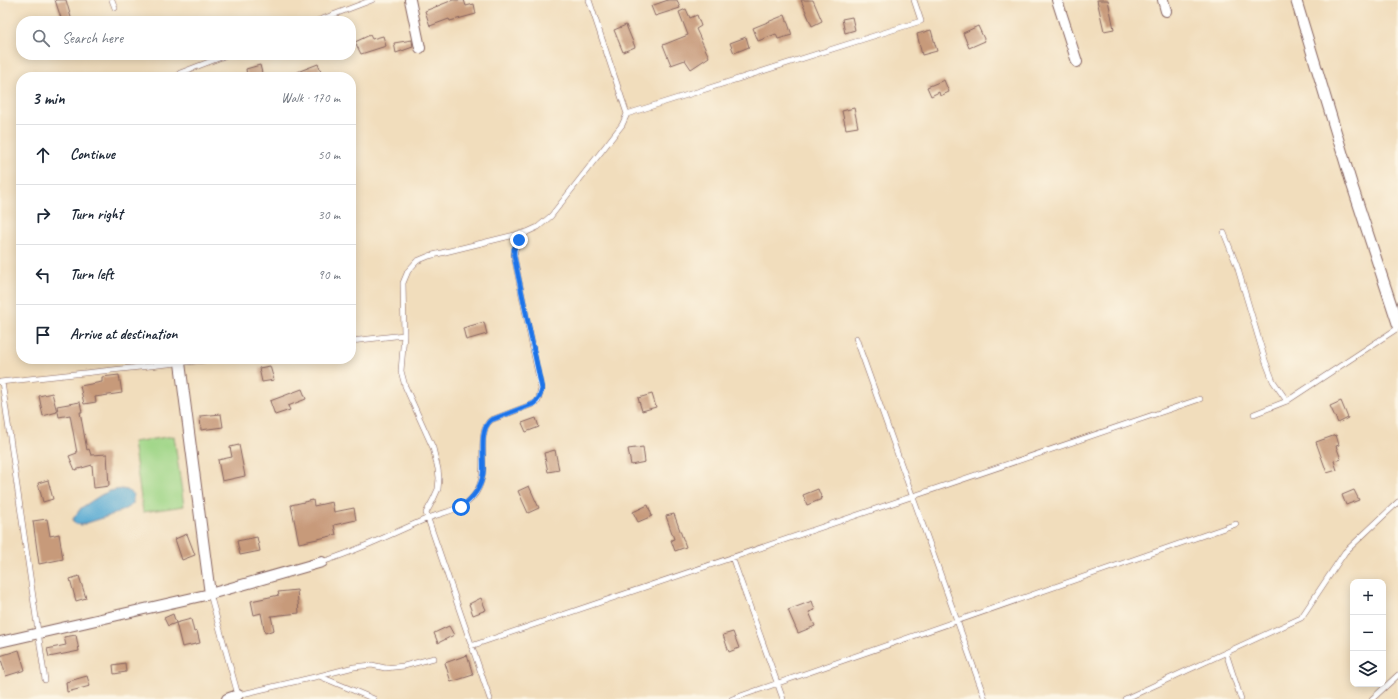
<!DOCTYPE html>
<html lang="en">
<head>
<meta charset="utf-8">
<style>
	:root { --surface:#fff; --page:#f2f2f3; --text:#1f2937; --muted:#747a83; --line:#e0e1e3 }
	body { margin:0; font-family:Caveat,sans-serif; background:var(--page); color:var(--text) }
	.controls { position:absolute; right:12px; bottom:12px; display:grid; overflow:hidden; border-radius:8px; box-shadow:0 2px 10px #0003 }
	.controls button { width:36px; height:36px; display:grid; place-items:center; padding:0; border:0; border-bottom:1px solid var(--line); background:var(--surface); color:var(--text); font:20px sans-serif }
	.stop { position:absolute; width:12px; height:12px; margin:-9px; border:3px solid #1a73e8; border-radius:50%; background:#fff }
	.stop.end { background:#1a73e8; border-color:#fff; box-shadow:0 1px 4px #0008 }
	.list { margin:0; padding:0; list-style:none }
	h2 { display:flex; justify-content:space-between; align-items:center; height:52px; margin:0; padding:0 16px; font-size:17px }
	h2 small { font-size:13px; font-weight:400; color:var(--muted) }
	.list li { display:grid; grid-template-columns:26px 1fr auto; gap:12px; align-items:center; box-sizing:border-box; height:60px; padding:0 16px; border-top:1px solid var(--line) }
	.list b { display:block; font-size:15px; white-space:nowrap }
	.list em { font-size:13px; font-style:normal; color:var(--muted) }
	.icon { flex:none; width:22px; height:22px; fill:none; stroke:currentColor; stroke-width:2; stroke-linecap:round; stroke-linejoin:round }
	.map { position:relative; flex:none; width:1398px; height:699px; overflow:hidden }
	.search { position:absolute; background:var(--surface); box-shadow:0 2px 10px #0003; left:16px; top:16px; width:340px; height:44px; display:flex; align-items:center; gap:10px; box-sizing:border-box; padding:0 14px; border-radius:16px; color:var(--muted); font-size:15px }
	.panel { position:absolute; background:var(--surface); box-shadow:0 2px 10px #0003; left:16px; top:72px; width:340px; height:292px; border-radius:16px }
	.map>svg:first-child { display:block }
</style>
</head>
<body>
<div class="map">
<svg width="1398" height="699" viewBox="0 0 1398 699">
	<rect width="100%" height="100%" fill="#fcf5e5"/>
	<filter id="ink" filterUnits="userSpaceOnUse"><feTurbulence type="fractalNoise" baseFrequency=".025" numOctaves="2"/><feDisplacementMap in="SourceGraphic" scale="8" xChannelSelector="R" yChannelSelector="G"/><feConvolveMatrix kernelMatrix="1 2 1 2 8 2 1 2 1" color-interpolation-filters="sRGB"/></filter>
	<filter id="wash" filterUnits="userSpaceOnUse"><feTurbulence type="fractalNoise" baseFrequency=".012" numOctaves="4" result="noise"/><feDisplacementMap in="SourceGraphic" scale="16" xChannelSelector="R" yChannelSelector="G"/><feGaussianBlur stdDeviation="0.9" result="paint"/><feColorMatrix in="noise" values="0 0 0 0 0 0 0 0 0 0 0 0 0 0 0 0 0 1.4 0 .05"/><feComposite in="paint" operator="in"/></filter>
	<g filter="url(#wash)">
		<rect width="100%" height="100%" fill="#f1ddbc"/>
		<!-- green -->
		<path fill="#9ed586" stroke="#747a58" d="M174,436L184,506L143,512L133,442Z"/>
		<!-- water -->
		<path fill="#58aad3" stroke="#51647f" d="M121,489L127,490L133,494V504C118,515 98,519 81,525L74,523L73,519L81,508L101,495L110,491Z"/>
		<g id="blocks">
			<!-- building -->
			<path fill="#c79a7a" d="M55,0H66L72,21H62Z
				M453,0H464L466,6L474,4L476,14L450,21L449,19L430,26L425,11Z
				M668,0H677L680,8L655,16L651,6Z
				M801,0H813L822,21L812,26Z
				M1097,0H1108L1114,29L1104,31Z
				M686,9L690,18L697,15L701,26L696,29L709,57L691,69L685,60L671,65L663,45L688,35L679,12Z
				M785,15L792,35L778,39L776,34L758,41L753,28Z
				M852,17L855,30L845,33L842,19Z
				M626,25L635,47L623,52L614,30Z
				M978,26L985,41L969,48L963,33Z
				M931,30L937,51L922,55L917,34Z
				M370,35L372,39L383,36L386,46L361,54L355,42Z
				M746,37L749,47L734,53L730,43Z
				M412,40L413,47L396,53L394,43Z
				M318,64L323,77H287V76Z
				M260,65L263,77H247L246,69Z
				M944,80L949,92L940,96L939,92L931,96L927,87Z
				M854,108L858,127L846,129L842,111Z
				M484,322L487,334L466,340L463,328Z
				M270,366L274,380L262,382L259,368Z
				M119,375L122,393L95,397L96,402L84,404L80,386L102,382V377Z
				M302,389L306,399L288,406L290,410L275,415L270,401Z
				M52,393L57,412L43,416L39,396Z
				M652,394L656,407L642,411L638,398Z
				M1341,401L1348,418L1338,423L1330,406Z
				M80,402L82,412H80L87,450L89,449L91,455L107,454L109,486L94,488L92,465L75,470L69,456L77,453L70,415L59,417L57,406Z
				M221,414L223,427L201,430L200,416Z
				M536,418L539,427L526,432L522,423Z
				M1336,435L1339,445L1336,446L1341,459L1334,461L1337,470L1327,473L1316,442Z
				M239,445L245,476L222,481L218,460L232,457L230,447Z
				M643,447L645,462L631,465L628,449Z
				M555,450L559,470L548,472L544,453Z
				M48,480L53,499L43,502L38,483Z
				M529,486L539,508L528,513L518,491Z
				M818,489L822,499L807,505L803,495Z
				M1354,490L1359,500L1346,505L1342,495Z
				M313,500L314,506L332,502L334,512L354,508L356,520L334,525L336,535L299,543L291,505Z
				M648,505L652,516L638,522L633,512Z
				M674,514L686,547L675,551L671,540L674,539L666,516Z
				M47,519L50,536L59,534L63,559L39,564L33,521Z
				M187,534L195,555L182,560L175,539Z
				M257,537L260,551L240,555L237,541Z
				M79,576L86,598L76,601L70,579Z
				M297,590L299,613L271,616L274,630L265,633L261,613L254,615L251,601L279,595L278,592Z
				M481,598L486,610L473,615L469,604Z
				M812,601L815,610L809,612L815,626L798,633L788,610Z
				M173,614L176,623L191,619L194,632L197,631L200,643L182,647L176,623L168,626L164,618Z
				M449,626L454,635L438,643L434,633Z
				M733,632L739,648L729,652L723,635Z
				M76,635L79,651L49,657L47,649L66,645L64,637Z
				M19,650L25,670L6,676L0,656Z
				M467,655L473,675L451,682L445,663Z
				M125,663L126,672L114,674L113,665Z
				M87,676L90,686L67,692L66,682Z"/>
		</g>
	</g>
	<g filter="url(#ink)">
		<use href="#blocks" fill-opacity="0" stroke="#84625e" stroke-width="1"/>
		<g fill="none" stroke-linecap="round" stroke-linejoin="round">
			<!-- service casing -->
			<g stroke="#84625e" stroke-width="6">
				<path id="service" d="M112,0L115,8
					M317,21L372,0
					M180,73L227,55
					M627,114L921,21L914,0
					M1224,233L1237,266L1265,360L1273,381L1287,401
					M856,338L985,699
					M351,341L404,335
					M0,382L215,359
					M2,382L45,680
					M1254,414L1287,401L1398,328
					M732,557L783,699
					M322,562C358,551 391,534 426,519C440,513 457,511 468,502C474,497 479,489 481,481C486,465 477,430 491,420L533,404L538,401L541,389L514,256C515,246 519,240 526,233
					M210,594L238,695
					M471,646L1200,399
					M1226,653L1241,699
					M319,676L354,667L372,665L385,668L404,666L434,658
					M238,695L319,676L374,699
					M490,699L426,513L433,500L438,489L439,478L438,469L433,448L405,386L401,371L404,335L403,283L408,271L417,261L429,256L527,232L538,227L551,216L622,125L627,114L589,0
					M732,699L1236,524
					M1125,699L1301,618L1345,552L1398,502
					M1372,699L1398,675"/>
			</g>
			<!-- minor casing -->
			<g stroke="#84625e" stroke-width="12">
				<path id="minor" d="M410,0L420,48
					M1057,0L1077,62
					M1163,0L1166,11
					M1296,0L1352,185L1398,325
					M210,594L322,562
					M0,642L210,594L180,363
					M227,699L238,695"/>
			</g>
			<!-- service -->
			<use href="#service" stroke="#fff" stroke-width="5"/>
			<!-- minor -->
			<use href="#minor" stroke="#fff" stroke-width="10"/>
		</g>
	</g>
	<g fill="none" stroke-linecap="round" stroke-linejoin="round" filter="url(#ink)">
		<!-- route -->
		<path stroke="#1a73e8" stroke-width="5" d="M461,507C472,499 481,488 483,474C485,460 478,430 491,420L533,404C539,400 540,396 542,389L514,256V249L519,240"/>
	</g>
</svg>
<div class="controls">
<button>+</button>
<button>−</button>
<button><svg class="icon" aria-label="layers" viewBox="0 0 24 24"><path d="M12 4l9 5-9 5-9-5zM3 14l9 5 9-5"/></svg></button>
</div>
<div class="stop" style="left:461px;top:507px"></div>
<div class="stop end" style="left:519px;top:240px"></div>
<div class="search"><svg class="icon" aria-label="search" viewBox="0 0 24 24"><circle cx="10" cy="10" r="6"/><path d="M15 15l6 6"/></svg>Search here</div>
<section class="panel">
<h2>3 min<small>Walk · 170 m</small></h2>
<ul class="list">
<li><svg class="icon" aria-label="ahead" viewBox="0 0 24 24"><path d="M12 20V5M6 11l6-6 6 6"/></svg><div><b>Continue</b></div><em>50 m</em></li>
<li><svg class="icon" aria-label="right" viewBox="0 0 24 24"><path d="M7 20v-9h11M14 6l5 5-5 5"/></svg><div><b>Turn right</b></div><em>30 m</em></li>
<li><svg class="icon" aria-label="left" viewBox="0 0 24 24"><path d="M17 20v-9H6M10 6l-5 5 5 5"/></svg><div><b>Turn left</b></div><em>90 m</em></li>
<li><svg class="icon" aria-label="arrive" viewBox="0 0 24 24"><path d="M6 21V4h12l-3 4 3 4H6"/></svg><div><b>Arrive at destination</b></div></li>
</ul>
</section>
</div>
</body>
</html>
